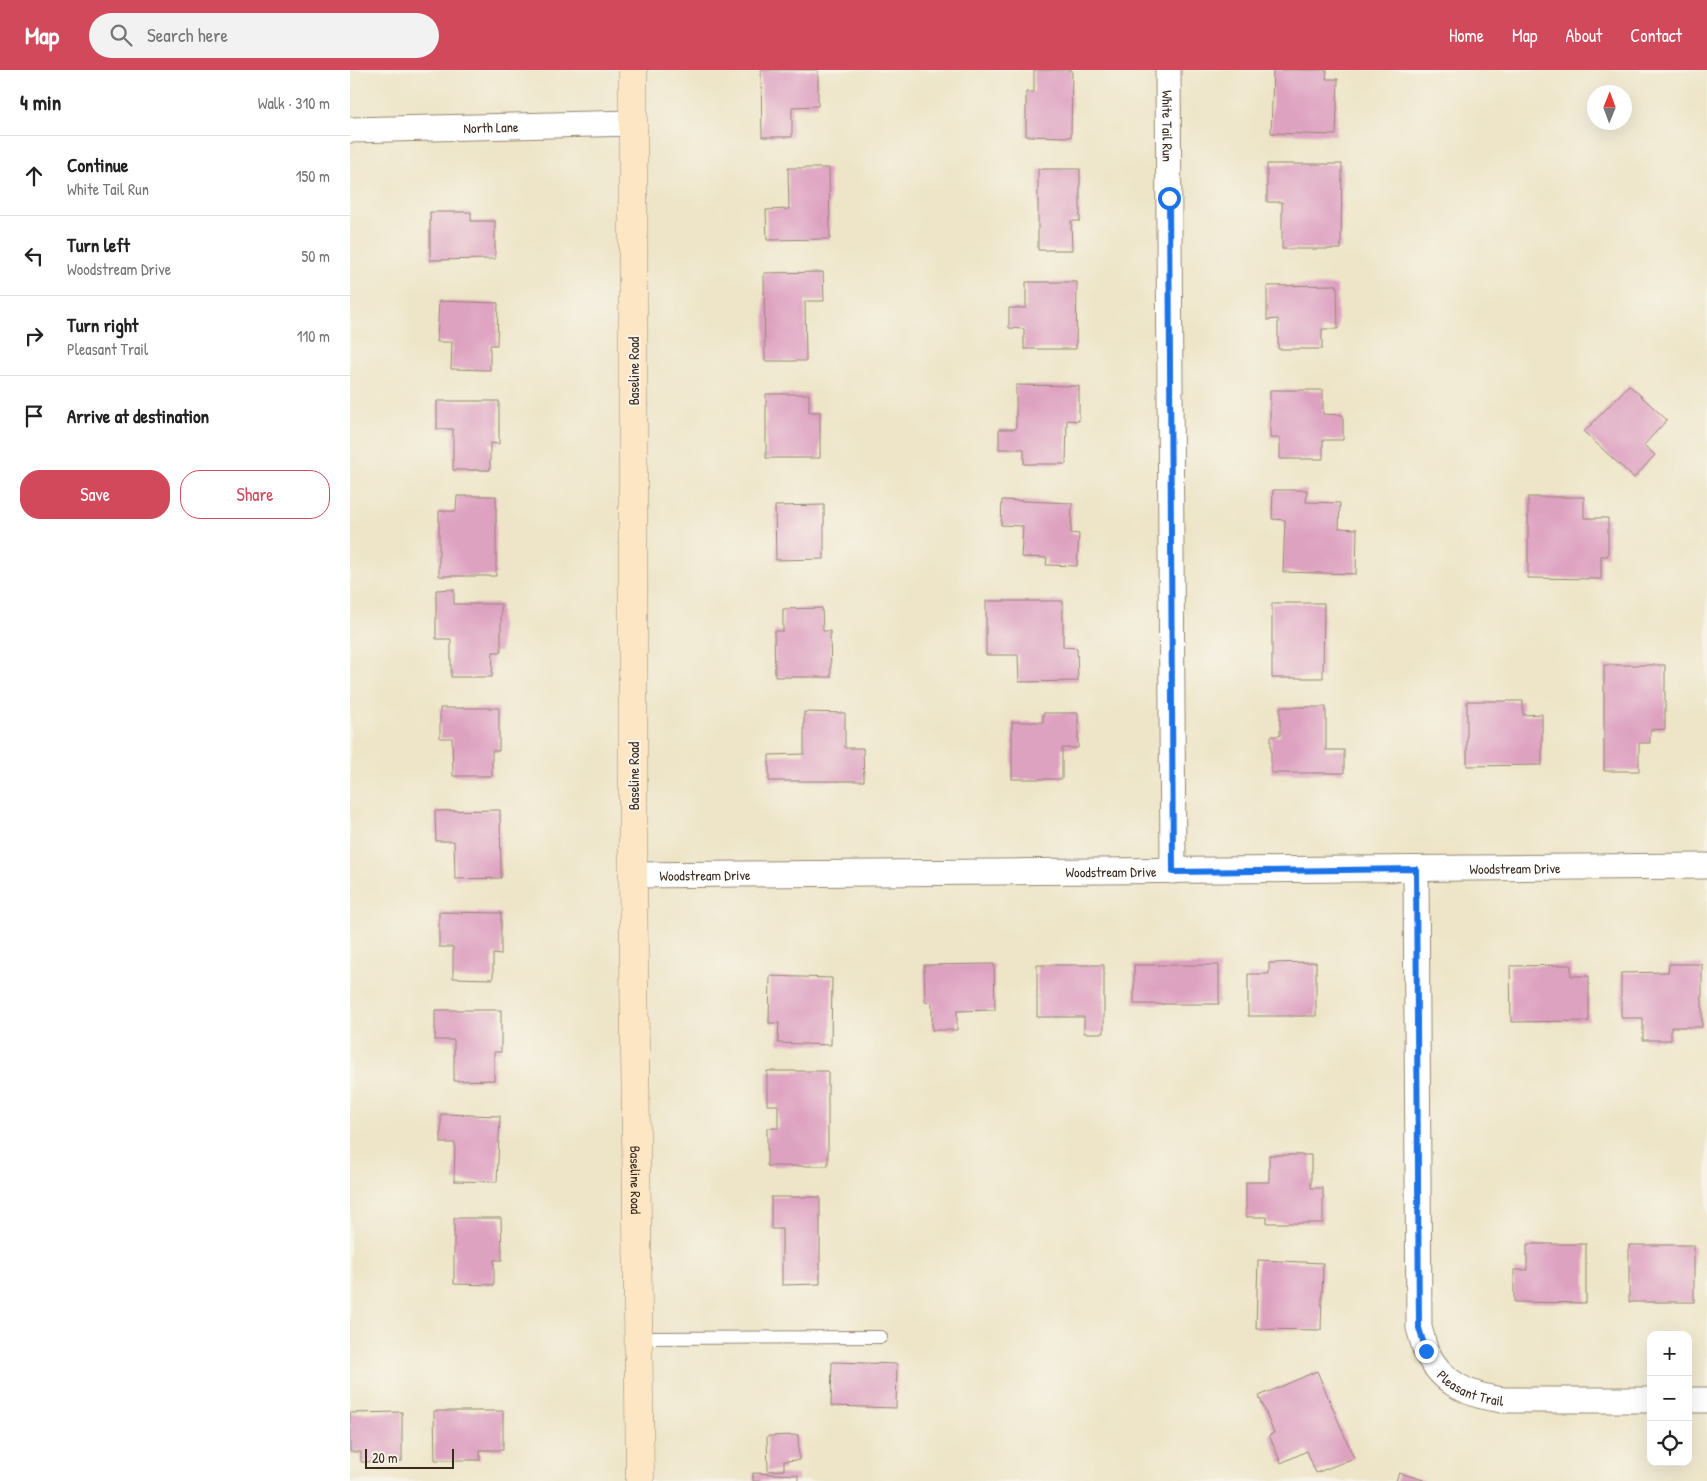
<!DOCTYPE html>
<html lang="en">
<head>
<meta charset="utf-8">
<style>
	:root { --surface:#fff; --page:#f2f2f2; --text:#222; --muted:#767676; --line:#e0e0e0; --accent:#d1495b }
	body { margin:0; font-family:"Patrick Hand",sans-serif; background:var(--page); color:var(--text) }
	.controls { position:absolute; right:15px; bottom:15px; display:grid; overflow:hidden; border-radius:10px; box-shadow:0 5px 20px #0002 }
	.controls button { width:45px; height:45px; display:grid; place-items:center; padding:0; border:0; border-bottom:1px solid var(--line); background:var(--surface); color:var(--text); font:25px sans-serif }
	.compass { position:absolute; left:1237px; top:15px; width:45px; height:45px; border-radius:50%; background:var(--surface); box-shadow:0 5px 20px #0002; rotate:1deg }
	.scale { position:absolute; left:15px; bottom:12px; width:89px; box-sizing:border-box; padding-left:5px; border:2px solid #3b2a1e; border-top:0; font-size:14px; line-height:18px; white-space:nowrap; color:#3b2a1e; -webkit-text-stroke:4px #f7f3e8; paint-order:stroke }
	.stop { position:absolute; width:15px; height:15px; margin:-11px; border:4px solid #1a73e8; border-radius:50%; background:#fff }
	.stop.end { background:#1a73e8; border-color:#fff; box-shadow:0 1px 5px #0008 }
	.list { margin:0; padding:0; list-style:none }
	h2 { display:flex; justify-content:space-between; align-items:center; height:65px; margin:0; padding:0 20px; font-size:21px }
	h2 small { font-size:16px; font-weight:400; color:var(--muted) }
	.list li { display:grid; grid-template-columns:32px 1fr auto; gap:15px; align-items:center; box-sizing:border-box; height:80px; padding:0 20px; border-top:1px solid var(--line) }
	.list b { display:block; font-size:19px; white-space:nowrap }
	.list p { margin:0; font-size:16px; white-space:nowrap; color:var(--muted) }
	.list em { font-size:16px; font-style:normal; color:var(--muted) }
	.actions { display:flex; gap:10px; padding:15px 20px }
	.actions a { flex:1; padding:11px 0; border:1px solid var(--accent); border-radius:20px; text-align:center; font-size:18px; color:var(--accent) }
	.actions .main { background:var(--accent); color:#fff }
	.icon { flex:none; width:28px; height:28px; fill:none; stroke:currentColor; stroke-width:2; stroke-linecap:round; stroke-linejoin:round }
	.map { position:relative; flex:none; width:1357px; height:1411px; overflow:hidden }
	header { display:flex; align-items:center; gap:30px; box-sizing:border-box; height:70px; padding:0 25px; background:var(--accent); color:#fff }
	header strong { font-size:24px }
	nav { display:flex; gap:28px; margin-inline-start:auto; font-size:18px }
	.search { width:350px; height:45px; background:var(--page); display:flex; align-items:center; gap:12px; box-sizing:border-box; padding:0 18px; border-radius:28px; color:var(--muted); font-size:19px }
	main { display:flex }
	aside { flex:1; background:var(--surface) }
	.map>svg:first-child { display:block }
</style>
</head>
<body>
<header>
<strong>Map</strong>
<div class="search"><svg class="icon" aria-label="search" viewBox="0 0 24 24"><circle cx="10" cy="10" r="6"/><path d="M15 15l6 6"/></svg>Search here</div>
<nav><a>Home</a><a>Map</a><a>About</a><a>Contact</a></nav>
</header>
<main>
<aside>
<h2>4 min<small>Walk · 310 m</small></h2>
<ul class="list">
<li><svg class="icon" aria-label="ahead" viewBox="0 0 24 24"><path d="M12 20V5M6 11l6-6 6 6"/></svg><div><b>Continue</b><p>White Tail Run</p></div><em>150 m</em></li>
<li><svg class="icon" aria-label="left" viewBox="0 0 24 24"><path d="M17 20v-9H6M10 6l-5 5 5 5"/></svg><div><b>Turn left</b><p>Woodstream Drive</p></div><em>50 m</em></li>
<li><svg class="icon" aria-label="right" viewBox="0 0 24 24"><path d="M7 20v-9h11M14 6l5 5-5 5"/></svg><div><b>Turn right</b><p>Pleasant Trail</p></div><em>110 m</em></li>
<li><svg class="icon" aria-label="arrive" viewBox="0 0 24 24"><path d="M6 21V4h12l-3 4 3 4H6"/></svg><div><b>Arrive at destination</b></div></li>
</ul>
<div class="actions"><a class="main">Save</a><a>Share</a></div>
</aside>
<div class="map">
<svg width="1357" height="1411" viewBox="0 0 1357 1411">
	<rect width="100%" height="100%" fill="#f7f3e8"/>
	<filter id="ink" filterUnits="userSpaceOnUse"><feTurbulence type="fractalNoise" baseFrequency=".02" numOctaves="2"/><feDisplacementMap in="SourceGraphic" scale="10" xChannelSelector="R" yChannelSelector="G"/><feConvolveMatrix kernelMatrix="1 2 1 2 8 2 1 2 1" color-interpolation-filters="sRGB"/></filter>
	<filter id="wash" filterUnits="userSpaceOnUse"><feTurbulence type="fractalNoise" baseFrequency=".0096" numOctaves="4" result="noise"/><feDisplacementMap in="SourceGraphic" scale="20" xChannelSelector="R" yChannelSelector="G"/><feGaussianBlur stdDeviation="1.12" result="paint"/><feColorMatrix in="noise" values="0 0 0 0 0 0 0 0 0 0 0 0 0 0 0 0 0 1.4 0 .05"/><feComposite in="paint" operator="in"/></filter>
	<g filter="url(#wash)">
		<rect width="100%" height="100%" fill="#eee5c8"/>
		<g id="blocks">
			<!-- building -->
			<path fill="#dea2c1" d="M411,0H468V36L442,37V67H412Z
				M684,0H722L721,67L676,66V22H684Z
				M923,0H977L976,9H988L986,65L921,63Z
				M917,94H992L991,179H932V132H917Z
				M438,98H479L480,169L417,170L416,140L439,139Z
				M688,99H730V151H721L722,180H688Z
				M80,142H121V151H145V189L80,190Z
				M473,202L474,231H455L456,291H415L414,203Z
				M676,212H727L726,279H674V259L659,258V238H676Z
				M987,215L988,259H972V279H928V249L917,250V216Z
				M89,231L148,233L147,275H140V300L101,299L102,272H87Z
				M666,315L729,316V351L717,350L716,394H674V379H649V359H666Z
				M1279,315L1317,350L1294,375L1305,385L1284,408L1234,362Z
				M920,320H973V344L993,345V370H973V389H930V368H920Z
				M416,324H459V342H470V388H416Z
				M87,331H149V374L140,373V400H103V359H87Z
				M923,420H957L956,432L990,433L989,458L1007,459L1006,504L933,502L935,450L922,449Z
				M107,426H146V506H89V441H106Z
				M1178,427H1234V448H1258V486H1251V509L1178,508Z
				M652,430L722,433L721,463L729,464L727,496L696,495L697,488L671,487L673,456L651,455Z
				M474,435V489L426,490L425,436Z
				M104,519V534H151V582H143L142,607H101V569H86V520Z
				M636,531H713V577L727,578L728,611L669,612L668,585H636Z
				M922,533H974L973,608H922Z
				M472,538L473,561H480L481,607H425L424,561H433V539Z
				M1254,595H1315V659L1300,660V673H1289V701H1254Z
				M1117,631H1173V645L1192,644V695L1117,696Z
				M930,637H976V680H994V703H921V666H930Z
				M90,638H149V681H142V706H103L102,668H90Z
				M454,642L495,643V678H513L514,711H419V685L454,684Z
				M693,643H728V678H712V709H662V652H693Z
				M150,740L151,808L105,809L104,771H86L85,741Z
				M89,842L151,843V885L143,884V909L103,908V877H89Z
				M966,892V946H898V904H919V893Z
				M644,894L645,940L607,941V960H582V933L575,932L574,895Z
				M1319,894H1352V957H1321V970H1293V948H1271V903L1318,902Z
				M687,895H754V963H734V947H687Z
				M784,895H869V934H784Z
				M1221,895V906H1239V951L1161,952L1160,896Z
				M420,906L482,908L481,975L428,973L429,953H419Z
				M85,940H151V982H144V1010L104,1011V970H85Z
				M417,1001H478V1096H417V1058H428V1035H417Z
				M91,1044L150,1046L147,1112L104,1111L105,1073H91Z
				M919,1085H961V1118H973V1153H917V1147H896V1112H919Z
				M421,1127H470V1214L432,1215V1159H421Z
				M104,1148H151L152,1190H144V1215L104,1214Z
				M1177,1174H1236V1233L1164,1232V1200H1177Z
				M1279,1175H1344V1232H1279Z
				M908,1190L973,1193L971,1260L906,1259Z
				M482,1292L547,1294L546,1338L481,1336Z
				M967,1301L1004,1388L966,1403L957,1381L931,1393L919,1365L924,1363L909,1326Z
				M84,1341H153V1380H130V1390H85Z
				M52,1342V1391L11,1392V1382H0V1343Z
				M448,1365L449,1390L434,1391V1400L418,1401L417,1366Z
				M403,1403L448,1405V1411H403Z
				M1049,1403L1074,1410V1411H1046Z"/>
		</g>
	</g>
	<g filter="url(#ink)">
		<use href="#blocks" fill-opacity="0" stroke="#948873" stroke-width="1"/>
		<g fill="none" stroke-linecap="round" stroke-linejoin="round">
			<!-- lane casing -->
			<g stroke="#948873" stroke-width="14">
				<path id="lane" d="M288,1268L531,1267"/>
			</g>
			<!-- street casing -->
			<g stroke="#948873" stroke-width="27">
				<g id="street">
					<path id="s1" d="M818,0L823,801"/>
					<path id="s2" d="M0,60L283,53"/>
					<path id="s3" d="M1066,799L1069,1258C1072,1266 1073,1274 1076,1281C1092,1314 1120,1326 1153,1330H1301"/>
					<path id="s4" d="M283,805L1357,796"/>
					<path d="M1338,1330H1357"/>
				</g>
			</g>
			<!-- secondary casing -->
			<g stroke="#948873" stroke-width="29">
				<g id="secondary">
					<path id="s5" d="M283,0V805L290,1411"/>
				</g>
			</g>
			<!-- lane -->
			<use href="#lane" stroke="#fff" stroke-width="12"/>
			<!-- street -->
			<use href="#street" stroke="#fff" stroke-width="25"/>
			<!-- secondary -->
			<use href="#secondary" stroke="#fce6c4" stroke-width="28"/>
		</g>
	</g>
	<g fill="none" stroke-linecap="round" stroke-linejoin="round" filter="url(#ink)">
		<!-- route -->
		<path stroke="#1a73e8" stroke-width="6" d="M819,128L823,802L1066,799L1069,1258L1076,1281"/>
	</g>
	<g text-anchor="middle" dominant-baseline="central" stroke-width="4" stroke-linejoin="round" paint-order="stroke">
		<!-- street labels -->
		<g font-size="14" fill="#3b2a1e" stroke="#f7f3e8">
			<text stroke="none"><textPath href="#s2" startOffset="141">North Lane</textPath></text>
			<text stroke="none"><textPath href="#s1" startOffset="56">White Tail Run</textPath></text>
			<text transform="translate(283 301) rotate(-90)">Baseline Road</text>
			<text transform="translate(283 706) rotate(-90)">Baseline Road</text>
			<text stroke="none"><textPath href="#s4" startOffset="882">Woodstream Drive</textPath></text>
			<text stroke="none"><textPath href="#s4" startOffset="478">Woodstream Drive</textPath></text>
			<text stroke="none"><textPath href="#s4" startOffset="72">Woodstream Drive</textPath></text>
			<text stroke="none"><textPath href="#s5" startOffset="1110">Baseline Road</textPath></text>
			<text stroke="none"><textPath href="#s3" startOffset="544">Pleasant Trail</textPath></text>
		</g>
	</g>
</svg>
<div class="controls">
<button>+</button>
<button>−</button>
<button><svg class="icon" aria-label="locate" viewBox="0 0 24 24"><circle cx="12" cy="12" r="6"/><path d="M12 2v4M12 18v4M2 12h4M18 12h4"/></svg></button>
</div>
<svg class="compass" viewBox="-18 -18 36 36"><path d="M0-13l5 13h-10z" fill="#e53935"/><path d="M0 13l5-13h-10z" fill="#767676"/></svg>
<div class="scale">20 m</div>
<div class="stop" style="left:819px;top:128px"></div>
<div class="stop end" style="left:1076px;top:1281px"></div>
</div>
</main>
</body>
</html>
